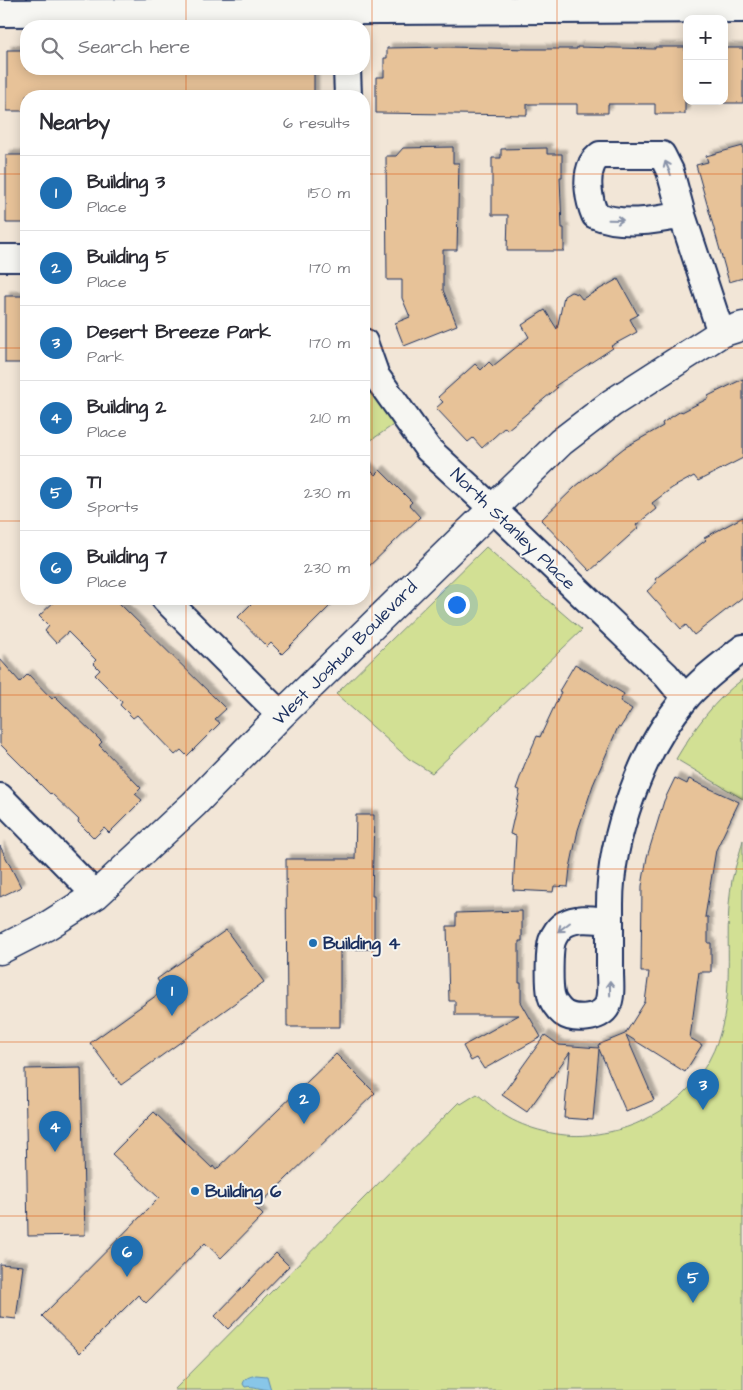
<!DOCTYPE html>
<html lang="en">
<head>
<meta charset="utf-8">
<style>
	:root { --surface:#fff; --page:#f7f7f7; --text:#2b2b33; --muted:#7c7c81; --line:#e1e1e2; --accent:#1f6fb2 }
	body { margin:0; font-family:"Architects Daughter",sans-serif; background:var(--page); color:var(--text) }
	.controls { position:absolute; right:15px; top:15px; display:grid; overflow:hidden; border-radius:10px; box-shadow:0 2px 12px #0003 }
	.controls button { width:45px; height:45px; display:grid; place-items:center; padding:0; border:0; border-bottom:1px solid var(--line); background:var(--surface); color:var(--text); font:25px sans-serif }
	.you { position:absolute; left:456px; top:604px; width:18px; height:18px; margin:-12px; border:4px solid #fff; border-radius:50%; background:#1a73e8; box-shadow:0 0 0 8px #1a73e833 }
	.badge { display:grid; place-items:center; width:32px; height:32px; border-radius:50%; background:var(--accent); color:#fff; font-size:16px; font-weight:700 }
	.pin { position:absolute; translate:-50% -41px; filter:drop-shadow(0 1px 2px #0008) }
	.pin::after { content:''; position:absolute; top:26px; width:18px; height:15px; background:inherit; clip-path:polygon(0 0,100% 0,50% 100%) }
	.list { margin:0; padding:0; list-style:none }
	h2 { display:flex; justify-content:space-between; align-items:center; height:65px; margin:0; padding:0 20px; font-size:21px }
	h2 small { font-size:16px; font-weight:400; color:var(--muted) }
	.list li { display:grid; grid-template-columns:32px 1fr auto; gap:15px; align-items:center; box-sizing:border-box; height:75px; padding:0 20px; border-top:1px solid var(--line) }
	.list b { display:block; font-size:19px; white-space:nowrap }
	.list p { margin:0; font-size:16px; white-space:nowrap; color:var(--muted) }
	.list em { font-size:16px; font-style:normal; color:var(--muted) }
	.icon { flex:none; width:28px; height:28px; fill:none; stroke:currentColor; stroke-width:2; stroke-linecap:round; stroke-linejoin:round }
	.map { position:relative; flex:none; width:743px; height:1390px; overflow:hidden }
	.search { position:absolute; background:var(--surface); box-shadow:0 2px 12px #0003; left:20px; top:20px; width:350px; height:55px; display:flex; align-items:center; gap:12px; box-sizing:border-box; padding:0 18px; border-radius:20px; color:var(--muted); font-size:19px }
	.panel { position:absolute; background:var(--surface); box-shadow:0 2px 12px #0003; left:20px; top:90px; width:350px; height:515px; border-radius:20px }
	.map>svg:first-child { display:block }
</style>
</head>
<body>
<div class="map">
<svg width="743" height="1390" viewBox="0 0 743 1390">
	<defs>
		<filter id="shadow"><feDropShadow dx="4.5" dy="-4.5" stdDeviation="1" flood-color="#0004"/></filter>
	</defs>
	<rect width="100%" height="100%" fill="#f2e6d7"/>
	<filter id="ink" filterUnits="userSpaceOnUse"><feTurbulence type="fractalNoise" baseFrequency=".02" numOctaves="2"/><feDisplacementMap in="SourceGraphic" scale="10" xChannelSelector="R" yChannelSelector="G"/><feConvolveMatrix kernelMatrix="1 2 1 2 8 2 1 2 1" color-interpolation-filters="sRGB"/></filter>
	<g filter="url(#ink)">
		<!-- green -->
		<path fill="#d2e094" stroke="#768879" d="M364,377L405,417L364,445Z
			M486,547L582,630L432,773L409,759L336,694Z
			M743,679V799L676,759C694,729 714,700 743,679Z
			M743,840V1390H174L459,1102L461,1104L477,1094C486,1101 494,1109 504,1115C525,1129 562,1138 587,1135C594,1135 602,1133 609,1132C634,1127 654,1116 674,1102C688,1091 699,1077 708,1062C741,1002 721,943 732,880C735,867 740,853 743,840Z"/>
		<!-- water -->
		<path fill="#88c6e8" stroke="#5c8ab1" d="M256,1375L267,1376L271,1390C261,1390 254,1385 245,1387L243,1384C245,1377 250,1377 256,1375Z"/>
		<!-- building -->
		<path fill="#e7c298" stroke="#1b2f5e" filter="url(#shadow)" d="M449,47L527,49H577V47L655,49V47H685V114H655V104H608V113H577V104H527V115L376,113V77H384V58H387V48Z
			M724,48H743V103H724Z
			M7,50H26V69H314V96H26V111H7Z
			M743,146V278L729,282L696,165L708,162L706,156Z
			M453,147V163H459L457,250H443V290L457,325L404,346L395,323L410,317L402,298V280H387L386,156H396L403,148Z
			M547,148V154H562V177H560L562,228H564V251H507L508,215H492V158H501V149Z
			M6,155H26V223H6Z
			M618,279L638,315L630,319L637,332L611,346L613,348L555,386L557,388L507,430L505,427L482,448L473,438L468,442L436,408L443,402L438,397L475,364L481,370L489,362L493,366L529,337L522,325L545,310L557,329L564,296L571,292L578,294L582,299Z
			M5,296H26V363H5Z
			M743,379V458L698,481L694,476L672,488L652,503L656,509L636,525L638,528L590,571L541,520L575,487L624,448L663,426L662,423L681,411L682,412L709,398L708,396Z
			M364,464L375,475L380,470L412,502L409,505L420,517L364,571Z
			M743,517V597L694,635L686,625L681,629L647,591L657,582L655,579L706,540L704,538Z
			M57,599H115L226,709L215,719L220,723L187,756L181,750L175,755L137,715L133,718L120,705L122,702L95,675L100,670L93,663L96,660L68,632L56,643L45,631L49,626L39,616Z
			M256,599H337L282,654L271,643L267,647L238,617Z
			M0,659L20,682L28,674L52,699L55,696L102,742L99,745L141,788L135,794L142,800L109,833L104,828L94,838L78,822L79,820L51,793L50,794L0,744Z
			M575,664L624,694L620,701L632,709L620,728L618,727L593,785L578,830L570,868L568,887L554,886L553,892L513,890L516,836L510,834L520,790L516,789L524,766L537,736L540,737L561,692L559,691Z
			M675,778L687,784L689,779L739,802L716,850L705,917H708V943H711V972H699L690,1038L702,1045L685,1072L626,1035L654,1100L626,1112L599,1049L593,1120L564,1118L570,1052L527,1112L502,1095L545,1035L559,1045L599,1048L598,1045L625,1034L645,1002L649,972H641L642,886L647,857L664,801Z
			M356,815H374L372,896H374V949L340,950V1027H287L286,859H355Z
			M0,846L21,887L0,897Z
			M522,911V941H519V983H521V1002L541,1037L484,1069L477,1058L471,1061L463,1046L519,1015H455V1001H449L447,926H456V913Z
			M226,930L264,982L121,1085L90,1043L164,990L157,979Z
			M336,1054L375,1093L256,1208L263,1215L221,1258L205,1243L146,1303L138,1295L80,1353L42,1316L159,1198L112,1154L154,1112L212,1168L213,1166L216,1170Z
			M81,1068L85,1235L28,1236L25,1069Z
			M276,1253L289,1266L228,1329L215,1316Z
			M0,1264L23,1266L16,1319L0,1317Z"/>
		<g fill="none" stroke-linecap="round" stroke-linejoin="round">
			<!-- minor casing -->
			<g stroke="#1b2f5e" stroke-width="30">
				<path id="minor" d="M0,13L743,9
					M347,69L348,96
					M682,215C654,221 621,226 595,215C589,201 585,179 592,164C593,161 597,158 600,155H662L670,171L682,215L721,333
					M0,258H26
					M364,342L376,376L428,449L492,508L666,675L685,698
					M165,599L281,715
					M0,797L96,895
					M610,921C596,920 578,916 565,924C559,927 554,935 552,941C549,950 549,985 551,994C552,1001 558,1009 563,1013C574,1021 601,1019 607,1006C612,996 610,983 610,972C610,950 610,927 610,904C610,838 642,748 686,698C702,679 723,664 743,648"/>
			</g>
			<!-- tertiary casing -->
			<g stroke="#1b2f5e" stroke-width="31">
				<path id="tertiary" d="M0,950L47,926L96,895L194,804L281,715L561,442L612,403L721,333L743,326"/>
			</g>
			<!-- minor -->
			<use href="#minor" stroke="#f6f6f2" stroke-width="26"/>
			<!-- tertiary -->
			<use href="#tertiary" stroke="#f6f6f2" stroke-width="28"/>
		</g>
		<!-- one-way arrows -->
		<defs><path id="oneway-shaft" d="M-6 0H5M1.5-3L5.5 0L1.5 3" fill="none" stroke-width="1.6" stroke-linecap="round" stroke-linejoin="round" transform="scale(1.25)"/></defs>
		<g stroke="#8892a8">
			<use href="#oneway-shaft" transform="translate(668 168) rotate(-113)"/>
			<use href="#oneway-shaft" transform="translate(616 220) rotate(1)"/>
			<use href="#oneway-shaft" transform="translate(564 927) rotate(143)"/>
			<use href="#oneway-shaft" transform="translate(610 988) rotate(-91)"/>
		</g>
	</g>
	<!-- grid -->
	<path fill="none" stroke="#de5710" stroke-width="1" stroke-opacity="0.55" d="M186,0V26M372,0V1390M557,0V1390M186,69V96M0,174H26M364,174H743M0,348H26M364,348H743M0,521H26M364,521H743M186,599V1390M0,695H743M0,869H743M0,1042H743M0,1216H743"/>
	<!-- markers -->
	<g fill="#1f6fb2" stroke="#f6f6f2" stroke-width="2">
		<circle cx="313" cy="943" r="5"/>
		<circle cx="195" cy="1191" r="5"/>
	</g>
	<g text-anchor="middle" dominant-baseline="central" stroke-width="4" stroke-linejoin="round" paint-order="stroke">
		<!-- street labels -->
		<g font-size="18" fill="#1b2f5e" stroke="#f6f6f2">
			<text transform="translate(513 529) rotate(44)">North Stanley Place</text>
			<text transform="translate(345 653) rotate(-45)">West Joshua Boulevard</text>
		</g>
		<!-- poi labels -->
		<g font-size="18" font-weight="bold" fill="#1b2f5e" stroke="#f6f6f2" text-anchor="start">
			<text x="323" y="943">Building 4</text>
			<text x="205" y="1191">Building 6</text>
		</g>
	</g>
</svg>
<div class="controls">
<button>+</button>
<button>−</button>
</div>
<div class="you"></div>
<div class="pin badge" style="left:172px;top:1016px">1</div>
<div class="pin badge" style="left:304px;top:1124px">2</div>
<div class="pin badge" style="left:703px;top:1110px">3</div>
<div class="pin badge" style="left:55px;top:1152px">4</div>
<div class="pin badge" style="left:693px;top:1303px">5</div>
<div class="pin badge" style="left:127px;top:1277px">6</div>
<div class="search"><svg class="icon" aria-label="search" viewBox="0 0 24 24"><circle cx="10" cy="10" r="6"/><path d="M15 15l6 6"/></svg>Search here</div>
<section class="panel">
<h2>Nearby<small>6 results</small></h2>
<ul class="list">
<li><span class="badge">1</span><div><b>Building 3</b><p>Place</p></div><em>150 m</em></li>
<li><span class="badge">2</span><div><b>Building 5</b><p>Place</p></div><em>170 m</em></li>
<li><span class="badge">3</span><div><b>Desert Breeze Park</b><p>Park</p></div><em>170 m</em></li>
<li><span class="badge">4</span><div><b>Building 2</b><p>Place</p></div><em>210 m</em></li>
<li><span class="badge">5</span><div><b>T1</b><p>Sports</p></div><em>230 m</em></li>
<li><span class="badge">6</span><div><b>Building 7</b><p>Place</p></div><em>230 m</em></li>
</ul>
</section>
</div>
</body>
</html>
